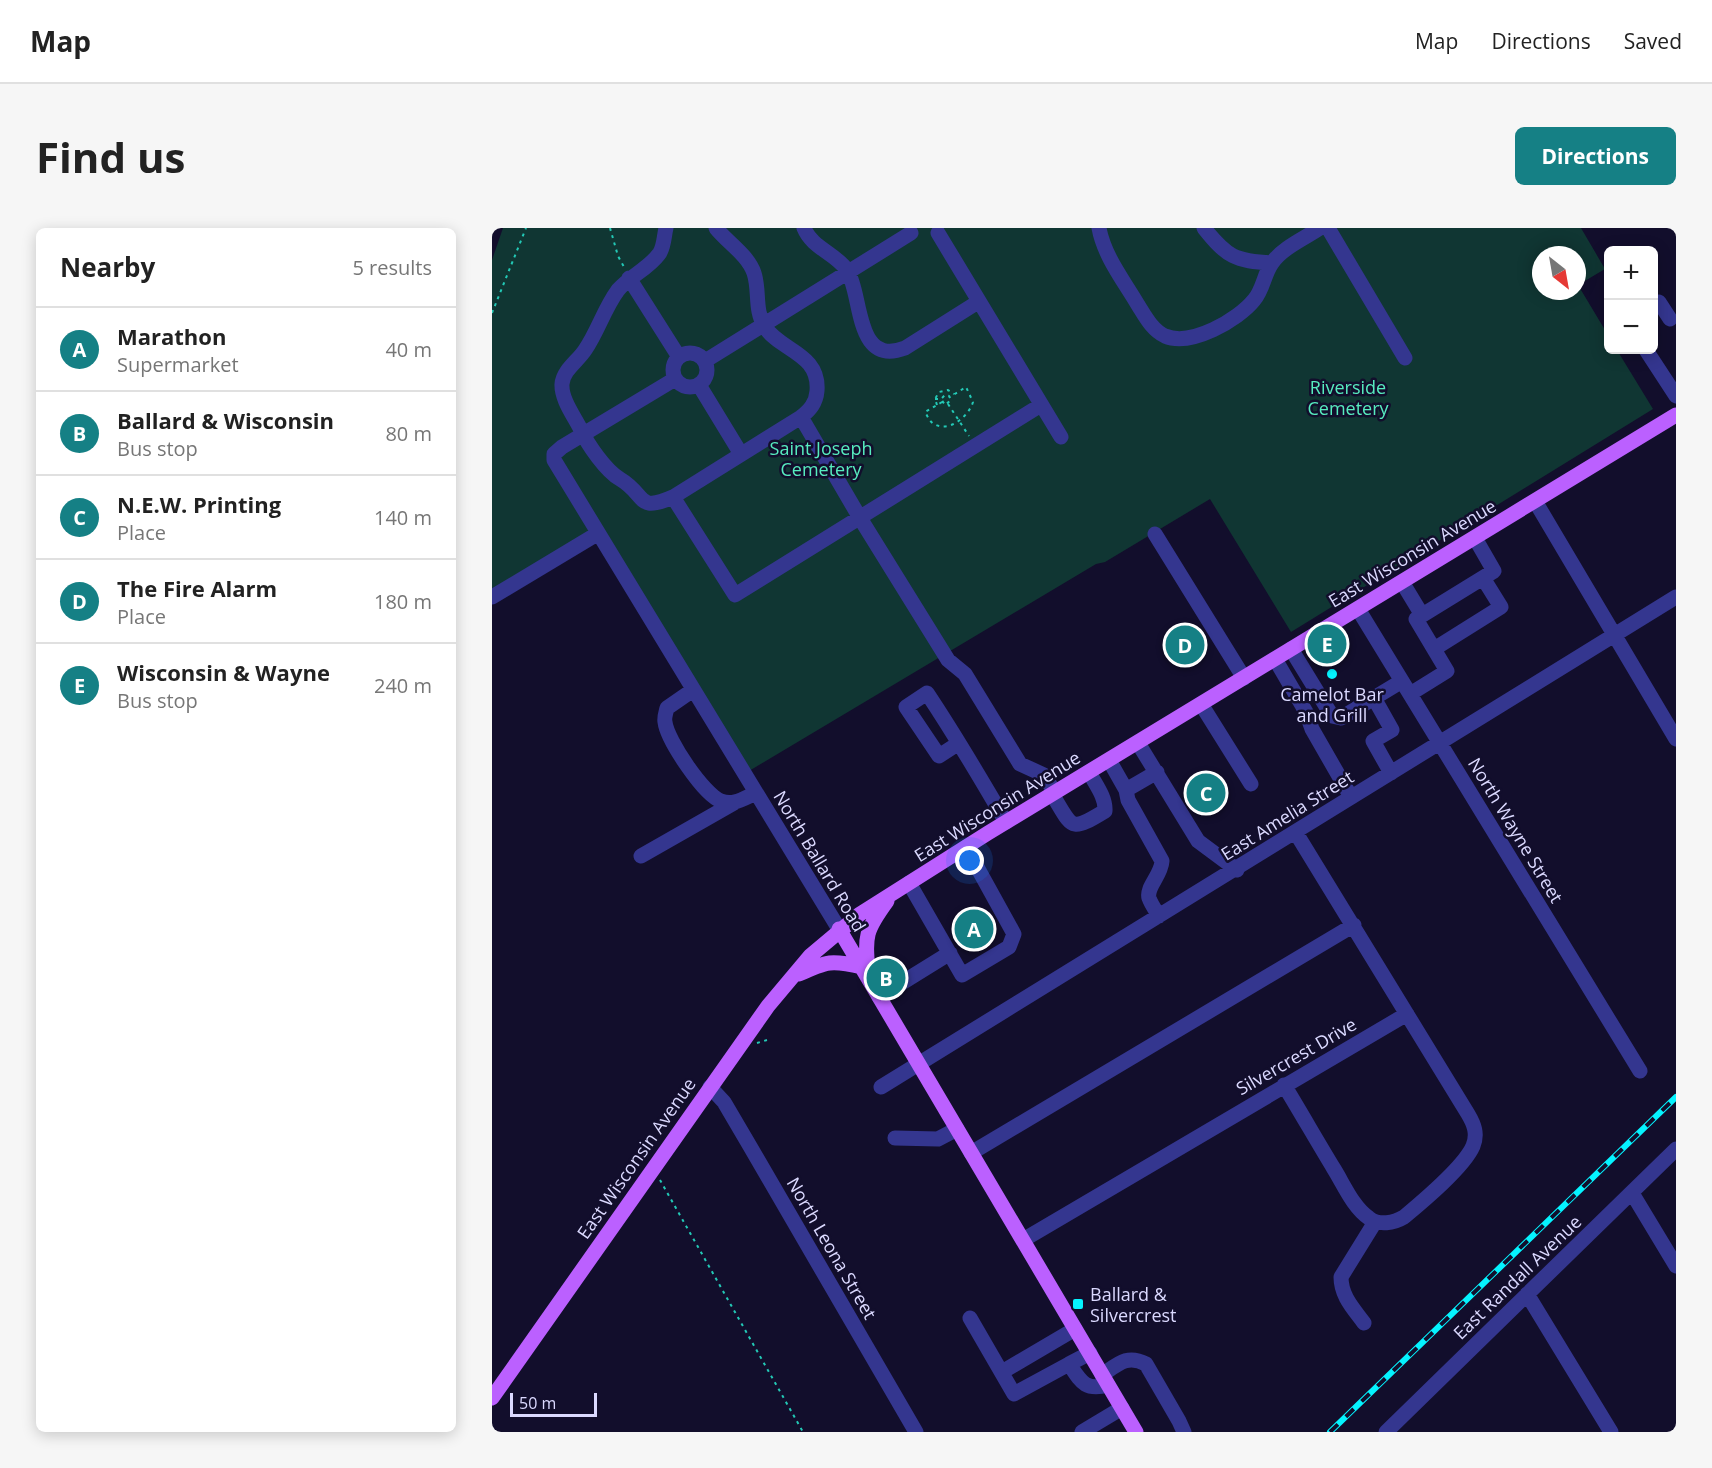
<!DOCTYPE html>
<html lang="en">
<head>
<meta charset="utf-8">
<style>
	:root { --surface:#fff; --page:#f6f6f6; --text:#222; --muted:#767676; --line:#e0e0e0; --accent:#158085 }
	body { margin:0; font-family:"Open Sans",sans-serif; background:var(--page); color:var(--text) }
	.controls { position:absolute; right:18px; top:18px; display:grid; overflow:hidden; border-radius:9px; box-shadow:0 3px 15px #0003 }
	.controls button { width:54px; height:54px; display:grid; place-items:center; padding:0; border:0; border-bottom:2px solid var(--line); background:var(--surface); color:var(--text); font:30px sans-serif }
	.compass { position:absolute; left:1040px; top:18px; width:54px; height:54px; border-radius:50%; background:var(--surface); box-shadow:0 3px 15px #0003; rotate:149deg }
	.scale { position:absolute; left:18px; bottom:15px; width:87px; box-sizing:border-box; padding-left:6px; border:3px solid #dbd9ff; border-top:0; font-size:16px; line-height:21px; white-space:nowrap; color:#dbd9ff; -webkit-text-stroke:4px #120e2c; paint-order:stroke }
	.you { position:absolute; left:478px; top:633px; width:21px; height:21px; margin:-15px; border:4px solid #fff; border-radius:50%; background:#1a73e8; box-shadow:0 0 0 9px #1a73e833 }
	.badge { display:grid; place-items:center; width:39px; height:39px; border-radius:50%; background:var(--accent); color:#fff; font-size:20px; font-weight:700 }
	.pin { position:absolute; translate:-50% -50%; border:3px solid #fff; box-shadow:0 2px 6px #0006 }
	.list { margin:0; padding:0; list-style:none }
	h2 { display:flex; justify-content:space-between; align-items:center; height:78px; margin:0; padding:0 24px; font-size:26px }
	h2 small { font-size:20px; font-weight:400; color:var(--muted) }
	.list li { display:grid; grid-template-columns:39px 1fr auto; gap:18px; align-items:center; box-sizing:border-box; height:84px; padding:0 24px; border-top:2px solid var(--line) }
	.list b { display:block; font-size:22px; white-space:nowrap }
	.list p { margin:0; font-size:20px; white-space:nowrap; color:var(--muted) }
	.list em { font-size:20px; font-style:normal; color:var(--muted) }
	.map { position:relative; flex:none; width:1184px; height:1204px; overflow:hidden; border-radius:9px }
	header { display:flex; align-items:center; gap:36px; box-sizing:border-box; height:84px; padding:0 30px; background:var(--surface); border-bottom:2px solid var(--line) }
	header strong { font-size:28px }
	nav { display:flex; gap:33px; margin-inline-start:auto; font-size:21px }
	.intro { display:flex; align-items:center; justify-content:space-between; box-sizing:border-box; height:144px; padding:0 36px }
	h1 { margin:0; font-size:42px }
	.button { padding:15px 27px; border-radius:9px; background:var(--accent); color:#fff; font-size:21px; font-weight:700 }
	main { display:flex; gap:36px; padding:0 36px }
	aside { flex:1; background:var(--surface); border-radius:9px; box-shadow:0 3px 15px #0003 }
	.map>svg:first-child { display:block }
</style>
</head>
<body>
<header>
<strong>Map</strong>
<nav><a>Map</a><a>Directions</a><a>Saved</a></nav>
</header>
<div class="intro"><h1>Find us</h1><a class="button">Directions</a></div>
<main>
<aside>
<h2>Nearby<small>5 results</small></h2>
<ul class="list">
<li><span class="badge">A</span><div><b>Marathon</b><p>Supermarket</p></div><em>40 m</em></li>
<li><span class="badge">B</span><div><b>Ballard &amp; Wisconsin</b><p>Bus stop</p></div><em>80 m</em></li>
<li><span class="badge">C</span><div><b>N.E.W. Printing</b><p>Place</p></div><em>140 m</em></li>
<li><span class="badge">D</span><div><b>The Fire Alarm</b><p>Place</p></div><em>180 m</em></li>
<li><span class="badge">E</span><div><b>Wisconsin &amp; Wayne</b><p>Bus stop</p></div><em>240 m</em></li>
</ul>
</aside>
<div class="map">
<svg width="1184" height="1204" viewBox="0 0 1184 1204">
	<rect width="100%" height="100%" fill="#120e2c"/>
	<!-- green -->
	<path fill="#103633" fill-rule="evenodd" d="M11,0H1089L1113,41L1086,57L1116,107V122H1125L1161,181L799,404L718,271L613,334L604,336L252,546L103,302L0,363V32ZM1049,27H1085V63H1049Z"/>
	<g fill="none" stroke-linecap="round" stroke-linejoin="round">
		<!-- path -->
		<path stroke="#23c9b6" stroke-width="2" stroke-dasharray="3 4.5" stroke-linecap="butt" d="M118,0L126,28L132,39
			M0,85L34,0
			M443,171H449L453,167L457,168L459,172L453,177L449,171
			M450,174L433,184C436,189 438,194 442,196C457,205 477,188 481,174L474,159L458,169
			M456,176L477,208
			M445,177L443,171L447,164L456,162L462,166
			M265,815L275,812
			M168,952L311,1204"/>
		<!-- minor -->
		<path stroke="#34368f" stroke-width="15" d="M174,0C172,8 172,20 167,26C156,41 138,48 126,62C112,81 106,103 93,122C86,133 71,142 70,156C69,171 82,188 89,202C96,217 114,243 128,251C155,267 144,285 181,269L309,189C318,182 324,175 325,163C328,125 288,123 273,99C262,82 268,63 262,45C256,27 235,14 224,0
			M312,0C320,20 343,25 355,42C371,67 362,139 413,120L486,74
			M607,0C612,28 632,53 646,77C653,88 660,102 673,108C699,119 746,92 762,72C771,62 772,46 780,35C790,20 813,10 828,0
			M712,0C735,29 743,33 780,35
			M836,0L913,130
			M446,5L569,209
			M137,50L187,129
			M1162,77L1167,74L1178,91
			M1154,122L1184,168
			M181 142a17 17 0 1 1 34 0a17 17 0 1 1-34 0Z
			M213,133L419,5
			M183,151L70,219L62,226V232L347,701
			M207,157L249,226
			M309,189L368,290L456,432L473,446L528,536L552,547L563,565
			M181,269L243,367L549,177
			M1043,273L1184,511
			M663,306L752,450
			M910,354L930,387
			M0,369L105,306
			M866,381L1148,843
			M799,421L840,488L849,490L910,453
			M942,421L1009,379L991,350
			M783,431L814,484L820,501L859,569
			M201,462L175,480C174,484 172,490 173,494C175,512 212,567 229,573C242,578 252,570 264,565
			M918,466L955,443L924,391L1002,343L983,310
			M882,470L900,502L881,513L899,545
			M709,476L759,556
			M467,515L447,528L414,479L435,465C463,507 489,551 514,594
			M646,515L706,613L745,642
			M617,532L634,562
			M665,544L634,562L636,572L670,633C669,648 654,659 657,670C659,676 664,683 667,688
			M560,566C581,600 577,605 613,583C614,569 603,556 597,544
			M149,628L242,575
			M417,655L470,747L517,719L522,706L474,619
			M387,769L458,725
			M792,857C809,885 825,913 842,941C852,957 861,979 877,990C887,998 902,995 912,989C930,974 972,939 981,918C986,906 982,896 976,886L804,605
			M218,859L232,874L259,920L424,1204
			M389,859L1184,369
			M403,910L446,911L465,901
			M479,925L862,697
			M1140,965L1184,1038
			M531,1012L915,786
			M1035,1066L1119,1204
			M478,1090L522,1166L577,1136
			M872,1095C861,1080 849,1068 849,1049L883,994
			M598,1125L577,1136C589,1154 593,1163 616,1157
			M510,1144L583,1101
			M610,1147C626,1136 635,1126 654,1136L687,1193L692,1204
			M590,1204L630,1180
			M894,1204L1184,921"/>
		<!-- major -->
		<path stroke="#bb60ff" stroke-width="15" d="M347,701L644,1204
			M376,744C373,707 373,703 395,673
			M307,746C335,733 340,732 370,739
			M0,1170L276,778L318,728L368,686L496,605L1184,187"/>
		<!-- rail casing -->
		<g stroke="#05f3ff" stroke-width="6">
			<path id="rail" d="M838,1204L1184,869"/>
		</g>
		<!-- rail -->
		<use href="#rail" stroke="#120e2c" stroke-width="4" stroke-dasharray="11" stroke-linecap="butt"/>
	</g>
	<!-- markers -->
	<g fill="#05f3ff" stroke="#120e2c" stroke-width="2">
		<circle cx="840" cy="446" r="6"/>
		<rect x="580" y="1070" width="12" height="12" rx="3"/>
	</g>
	<g text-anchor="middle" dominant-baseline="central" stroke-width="5" stroke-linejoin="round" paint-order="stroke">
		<!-- park labels -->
		<g font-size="18" fill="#57ecbf" stroke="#120e2c">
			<text x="856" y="159">Riverside<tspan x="856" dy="21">Cemetery</tspan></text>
			<text x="329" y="220">Saint Joseph<tspan x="329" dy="21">Cemetery</tspan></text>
		</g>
		<!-- street labels -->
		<g font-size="18" fill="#dbd9ff" stroke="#120e2c">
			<text transform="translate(920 325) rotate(-31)">East Wisconsin Avenue</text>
			<text transform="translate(505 578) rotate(-32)">East Wisconsin Avenue</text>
			<text transform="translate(795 587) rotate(-32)">East Amelia Street</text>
			<text transform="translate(1024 602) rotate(59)">North Wayne Street</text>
			<text transform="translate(328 633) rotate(59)">North Ballard Road</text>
			<text transform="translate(804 828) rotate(-30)">Silvercrest Drive</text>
			<text transform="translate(144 930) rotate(-55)">East Wisconsin Avenue</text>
			<text transform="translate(340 1020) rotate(60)">North Leona Street</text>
			<text transform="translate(1025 1049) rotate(-44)">East Randall Avenue</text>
		</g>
		<!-- poi labels -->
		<g font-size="18" fill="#dbd9ff" stroke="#120e2c">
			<text x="840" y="466">Camelot Bar<tspan x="840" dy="21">and Grill</tspan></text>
			<text x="598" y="1066" text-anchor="start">Ballard &amp;<tspan x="598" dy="21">Silvercrest</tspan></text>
		</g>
	</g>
</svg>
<div class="controls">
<button>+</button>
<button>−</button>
</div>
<svg class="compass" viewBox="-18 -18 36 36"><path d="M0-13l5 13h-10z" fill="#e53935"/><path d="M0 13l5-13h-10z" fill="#767676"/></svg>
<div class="scale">50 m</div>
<div class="you"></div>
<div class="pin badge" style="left:482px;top:701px">A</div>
<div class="pin badge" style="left:394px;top:750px">B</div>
<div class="pin badge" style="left:714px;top:565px">C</div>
<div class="pin badge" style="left:693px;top:417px">D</div>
<div class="pin badge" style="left:835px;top:416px">E</div>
</div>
</main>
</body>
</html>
